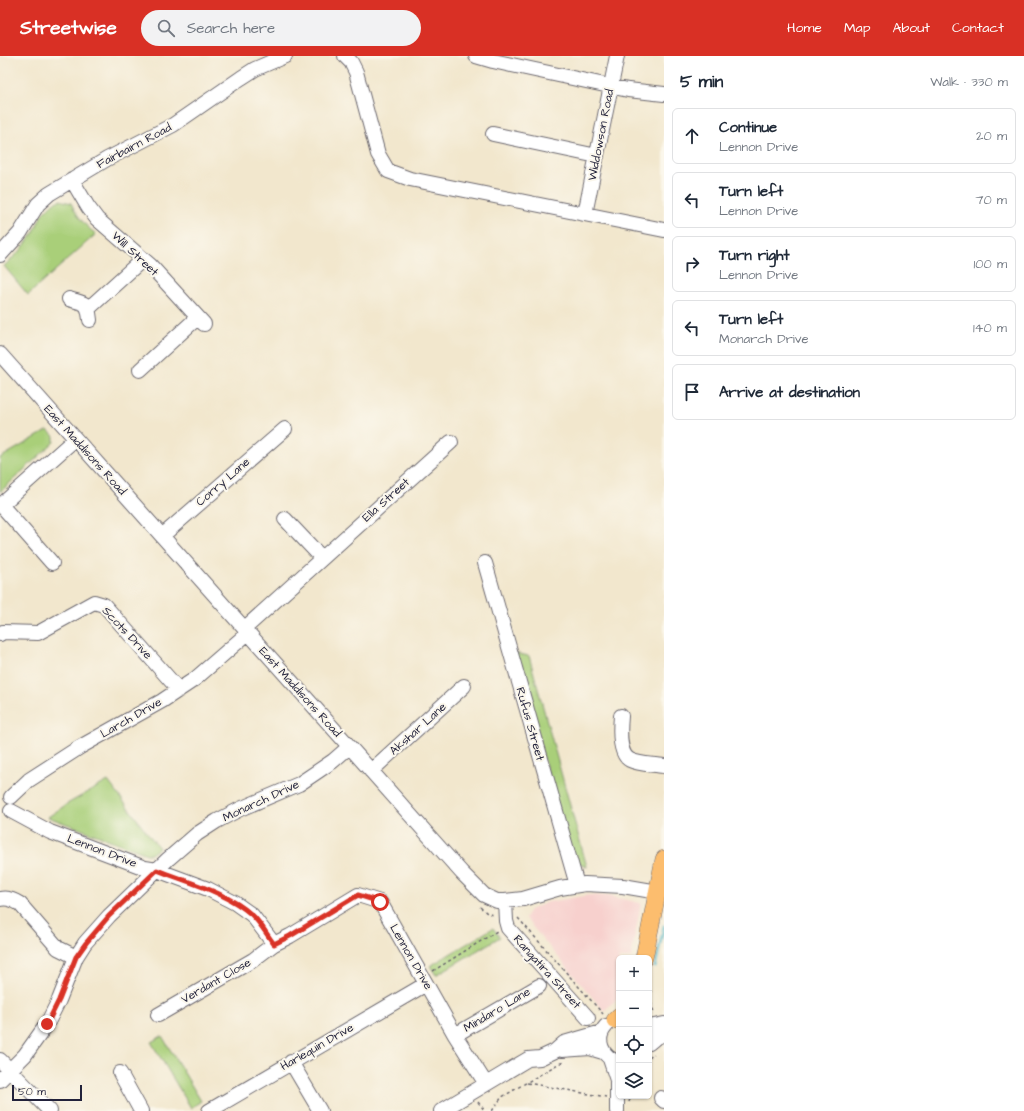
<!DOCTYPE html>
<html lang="en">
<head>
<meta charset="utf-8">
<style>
	:root { --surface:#fff; --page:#f2f2f3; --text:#1f2937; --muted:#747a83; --line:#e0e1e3; --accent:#d93025 }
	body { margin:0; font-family:"Architects Daughter",sans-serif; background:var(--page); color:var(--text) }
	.controls { position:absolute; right:12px; bottom:12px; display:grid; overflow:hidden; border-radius:6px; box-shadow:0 1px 3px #0004 }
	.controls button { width:36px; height:36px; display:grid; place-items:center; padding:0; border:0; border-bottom:1px solid var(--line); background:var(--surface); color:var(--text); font:20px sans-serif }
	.scale { position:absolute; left:12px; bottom:10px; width:70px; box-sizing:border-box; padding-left:4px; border:2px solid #22223b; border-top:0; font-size:11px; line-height:14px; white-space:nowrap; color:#22223b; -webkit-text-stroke:3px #fbf7ec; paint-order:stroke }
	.stop { position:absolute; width:12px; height:12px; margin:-9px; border:3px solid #d93025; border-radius:50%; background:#fff }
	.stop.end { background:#d93025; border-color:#fff; box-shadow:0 1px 4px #0008 }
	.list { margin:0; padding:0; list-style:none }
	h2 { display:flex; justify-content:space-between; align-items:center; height:52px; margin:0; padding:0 16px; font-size:17px }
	h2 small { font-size:13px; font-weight:400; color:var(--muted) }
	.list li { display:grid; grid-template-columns:26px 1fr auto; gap:12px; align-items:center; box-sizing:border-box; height:56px; margin:0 8px 8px; padding:0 8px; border:1px solid var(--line); border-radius:6px }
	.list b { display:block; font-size:15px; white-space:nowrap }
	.list p { margin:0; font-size:13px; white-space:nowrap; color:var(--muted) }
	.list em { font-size:13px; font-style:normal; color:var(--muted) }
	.icon { flex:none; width:22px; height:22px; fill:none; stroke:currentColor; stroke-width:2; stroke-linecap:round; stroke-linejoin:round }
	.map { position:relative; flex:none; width:664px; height:1055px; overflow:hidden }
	header { display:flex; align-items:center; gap:24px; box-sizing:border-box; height:56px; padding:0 20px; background:var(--accent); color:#fff }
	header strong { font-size:19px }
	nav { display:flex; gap:22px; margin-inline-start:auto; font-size:14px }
	.search { width:280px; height:36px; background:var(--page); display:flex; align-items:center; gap:10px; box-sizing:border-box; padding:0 14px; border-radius:22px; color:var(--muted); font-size:15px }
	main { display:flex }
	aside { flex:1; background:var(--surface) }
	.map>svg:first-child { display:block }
</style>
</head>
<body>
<header>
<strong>Streetwise</strong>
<div class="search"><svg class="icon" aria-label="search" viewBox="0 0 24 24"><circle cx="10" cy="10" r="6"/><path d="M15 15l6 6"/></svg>Search here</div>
<nav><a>Home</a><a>Map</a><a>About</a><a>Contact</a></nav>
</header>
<main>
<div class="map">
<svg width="664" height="1055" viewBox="0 0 664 1055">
	<rect width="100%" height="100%" fill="#fbf7ec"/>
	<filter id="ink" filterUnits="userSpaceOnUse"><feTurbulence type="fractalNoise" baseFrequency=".025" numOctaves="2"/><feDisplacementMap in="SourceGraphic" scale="8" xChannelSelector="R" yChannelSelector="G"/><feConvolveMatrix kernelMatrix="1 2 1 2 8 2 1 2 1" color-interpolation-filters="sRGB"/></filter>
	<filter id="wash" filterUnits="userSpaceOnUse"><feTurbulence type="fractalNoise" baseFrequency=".012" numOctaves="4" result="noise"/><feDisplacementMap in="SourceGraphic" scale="16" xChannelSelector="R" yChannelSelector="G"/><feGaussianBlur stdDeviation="0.9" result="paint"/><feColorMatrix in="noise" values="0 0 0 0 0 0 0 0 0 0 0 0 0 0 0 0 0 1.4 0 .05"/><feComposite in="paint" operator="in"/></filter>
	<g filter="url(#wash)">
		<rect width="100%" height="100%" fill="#f2e7cd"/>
		<!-- built -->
		<path fill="#f7d0cd" d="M589,839L609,840L641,847L631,902H619V941L604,955L525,862L530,854L548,846Z"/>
		<!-- green -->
		<path fill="#a9cf79" stroke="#66785a" d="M60,144L71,147C77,160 85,170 96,178L28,239L4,210L21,194L34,176L42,158L53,147Z
			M48,374L54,380V386L0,436V402Z
			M514,597L529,600L587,811L573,806Z
			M108,725L159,792L151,798H147L48,761L67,748Z
			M493,872L500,881L436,919L430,910Z
			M162,980L201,1045L191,1052L151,986Z"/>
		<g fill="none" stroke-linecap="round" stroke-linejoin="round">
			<!-- stream -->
			<path stroke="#47b2c4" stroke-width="3" d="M655,911L664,870"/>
		</g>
	</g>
	<g filter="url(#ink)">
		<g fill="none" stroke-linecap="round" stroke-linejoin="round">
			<!-- minor casing -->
			<g stroke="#6b676e" stroke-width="16">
				<path id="minor" d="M345,0L351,6L356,16L378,98L388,115L410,123L664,174
					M476,0L493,5L628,34L664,38
					M493,78L597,100
					M72,124L88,151L97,163L150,209L204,268
					M585,158L617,0
					M0,199L20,177L38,148L49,138L107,103L173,69L241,22L255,13L285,0
					M69,243C85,248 88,245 90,264
					M89,252L143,203
					M0,298L462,817L484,839L497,845H505L523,843L560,832L585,828L623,830L658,836
					M140,314L197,262
					M1,449L52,507
					M0,450L75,383
					M285,463L322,502
					M162,480L285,373
					M485,507L577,829
					M244,573L451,386
					M0,578L3,576L38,577L94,546L104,549L179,634
					M621,660C620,671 618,698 630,704C640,709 653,708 664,710
					M371,715L464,630
					M11,741L29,724L80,691L162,645L195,623L248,577
					M11,755L50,776L145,812L157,814L208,833L235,847L252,859L274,888L290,880L358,839L380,846L455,979L486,1028
					M0,843C8,841 14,844 20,848L58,892L76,901
					M505,845L506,865L508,872L588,962
					M158,959L253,904L274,888
					M606,970C594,983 602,1002 619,1006
					M649,971L664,968
					M455,979L539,930
					M649,987L655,982L664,978
					M562,994L590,992L603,996
					M610,1003L617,1024V1055
					M0,1004L50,1055
					M291,1006L320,1055
					M120,1017L141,1055
					M0,1024L25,999L47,968L59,944L76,901L85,887L109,860L167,804L197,778L217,765L240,753L299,728L333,705L349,691
					M661,1042L664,1045
					M209,1055L426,928
					M441,1055L528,1003L540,1002L555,995L564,987L602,976"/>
			</g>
			<!-- major casing -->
			<g stroke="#6b676e" stroke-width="18">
				<path id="major" d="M644,902L664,803
					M615,964L619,960"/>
			</g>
			<!-- path -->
			<path stroke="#6b676e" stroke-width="1.5" stroke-dasharray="3 3" stroke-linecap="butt" d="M480,851L487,857L495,860
				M518,862L603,958
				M433,915L497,875
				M649,929C654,939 648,948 655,957
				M649,1002L654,998
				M527,1027L606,1041
				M478,1046L485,1055
				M629,1046L631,1040
				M492,1055L502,1041L558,1008L564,1006"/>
			<!-- minor -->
			<use href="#minor" stroke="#fff" stroke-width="14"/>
			<!-- major -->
			<use href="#major" stroke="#fcbd6e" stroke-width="17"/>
		</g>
	</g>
	<g fill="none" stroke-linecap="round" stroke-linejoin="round" filter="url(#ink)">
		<!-- route -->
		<path stroke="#d93025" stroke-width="5" d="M47,968L59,944L76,901L86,887L109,860L157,814C187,826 227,836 252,859C260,866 267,879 274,888L290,880L358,839L380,846"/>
	</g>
	<g text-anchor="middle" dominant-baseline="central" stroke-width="4" stroke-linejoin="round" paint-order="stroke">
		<!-- street labels -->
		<g font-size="12" fill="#22223b" stroke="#fbf7ec">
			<text transform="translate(601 79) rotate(-79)">Widdowson Road</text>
			<text transform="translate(134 90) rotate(-28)">Fairbairn Road</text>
			<text transform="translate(135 198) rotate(43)">Will Street</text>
			<text transform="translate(85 394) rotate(48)">East Maddisons Road</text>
			<text transform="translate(223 426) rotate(-41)">Corry Lane</text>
			<text transform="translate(386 444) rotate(-42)">Ella Street</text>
			<text transform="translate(127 577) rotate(47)">Scots Drive</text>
			<text transform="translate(300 636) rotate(48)">East Maddisons Road</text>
			<text transform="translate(131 662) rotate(-30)">Larch Drive</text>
			<text transform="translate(530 668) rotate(74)">Rufus Street</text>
			<text transform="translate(418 673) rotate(-42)">Akshar Lane</text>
			<text transform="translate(261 745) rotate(-25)">Monarch Drive</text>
			<text transform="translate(102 795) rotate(21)">Lennon Drive</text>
			<text transform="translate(411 901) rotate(60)">Lennon Drive</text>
			<text transform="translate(547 916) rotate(48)">Rangatira Street</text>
			<text transform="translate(216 925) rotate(-30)">Verdant Close</text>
			<text transform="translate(497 954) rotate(-31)">Mindaro Lane</text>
			<text transform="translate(317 991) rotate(-30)">Harlequin Drive</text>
		</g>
	</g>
</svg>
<div class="controls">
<button>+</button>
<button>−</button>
<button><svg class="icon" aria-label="locate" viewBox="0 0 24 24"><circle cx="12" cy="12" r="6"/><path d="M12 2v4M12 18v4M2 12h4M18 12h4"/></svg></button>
<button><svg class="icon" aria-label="layers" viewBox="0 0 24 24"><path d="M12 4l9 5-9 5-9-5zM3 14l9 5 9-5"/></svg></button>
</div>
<div class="scale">50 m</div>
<div class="stop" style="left:380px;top:846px"></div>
<div class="stop end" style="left:47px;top:968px"></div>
</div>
<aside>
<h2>5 min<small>Walk · 330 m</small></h2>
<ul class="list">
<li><svg class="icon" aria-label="ahead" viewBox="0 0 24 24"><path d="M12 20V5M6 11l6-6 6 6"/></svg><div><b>Continue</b><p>Lennon Drive</p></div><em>20 m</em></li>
<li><svg class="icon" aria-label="left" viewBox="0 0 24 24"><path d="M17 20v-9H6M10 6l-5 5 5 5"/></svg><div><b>Turn left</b><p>Lennon Drive</p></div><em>70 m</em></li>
<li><svg class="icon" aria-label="right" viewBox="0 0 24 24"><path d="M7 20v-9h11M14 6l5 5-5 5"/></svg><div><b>Turn right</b><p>Lennon Drive</p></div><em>100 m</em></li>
<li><svg class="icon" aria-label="left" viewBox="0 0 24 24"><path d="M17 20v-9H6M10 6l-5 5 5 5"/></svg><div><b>Turn left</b><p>Monarch Drive</p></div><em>140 m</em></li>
<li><svg class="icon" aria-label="arrive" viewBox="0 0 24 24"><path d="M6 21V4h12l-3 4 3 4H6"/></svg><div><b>Arrive at destination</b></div></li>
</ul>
</aside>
</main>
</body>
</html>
